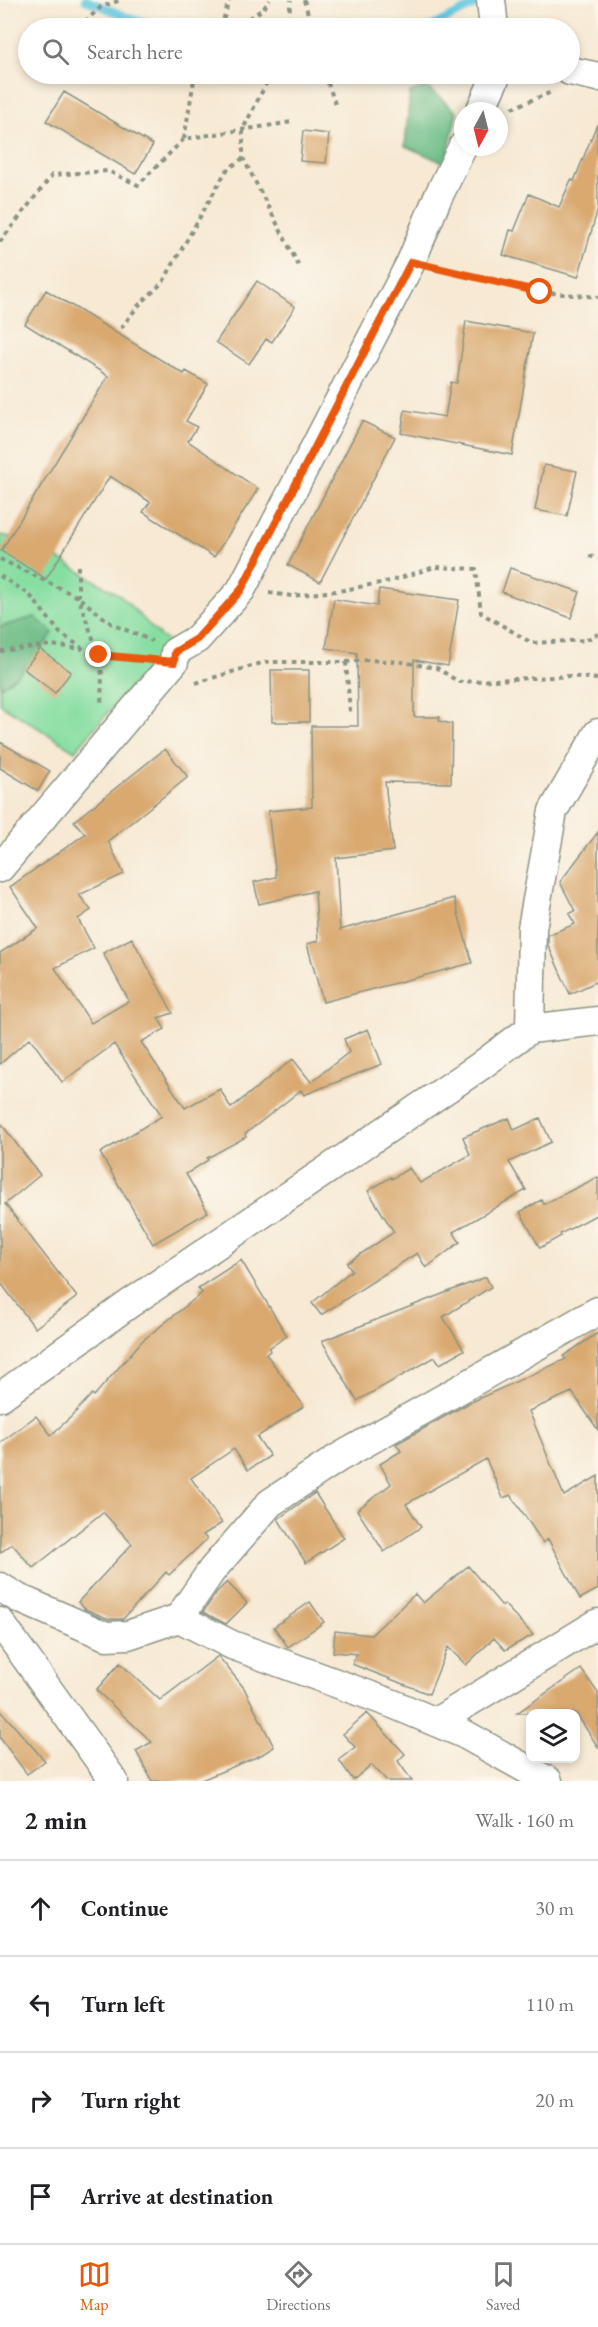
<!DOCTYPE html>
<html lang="en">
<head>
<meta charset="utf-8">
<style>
	:root { --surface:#fff; --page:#f6f6f6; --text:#202124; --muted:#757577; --line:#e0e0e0; --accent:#ea580c }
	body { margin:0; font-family:"EB Garamond",serif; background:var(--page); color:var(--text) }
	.controls { position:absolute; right:18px; bottom:18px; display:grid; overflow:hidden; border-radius:12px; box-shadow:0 3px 9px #0003 }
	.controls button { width:54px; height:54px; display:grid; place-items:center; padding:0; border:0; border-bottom:2px solid var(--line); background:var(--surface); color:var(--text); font:30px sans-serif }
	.compass { position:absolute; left:454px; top:102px; width:54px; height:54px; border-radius:50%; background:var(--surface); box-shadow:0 3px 9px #0003; rotate:187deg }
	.stop { position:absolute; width:18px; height:18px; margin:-14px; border:4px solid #ea580c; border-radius:50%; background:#fff }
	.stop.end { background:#ea580c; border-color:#fff; box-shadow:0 2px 6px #0008 }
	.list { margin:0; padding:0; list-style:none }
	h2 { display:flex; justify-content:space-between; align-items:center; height:78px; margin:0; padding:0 24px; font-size:26px }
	h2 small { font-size:20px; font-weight:400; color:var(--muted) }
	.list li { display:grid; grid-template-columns:39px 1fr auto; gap:18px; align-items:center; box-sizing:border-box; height:96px; padding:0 24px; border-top:2px solid var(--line) }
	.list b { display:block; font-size:22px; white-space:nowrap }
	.list em { font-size:20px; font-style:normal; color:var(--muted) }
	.icon { flex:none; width:33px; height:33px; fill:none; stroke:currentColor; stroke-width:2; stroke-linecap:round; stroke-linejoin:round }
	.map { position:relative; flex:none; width:598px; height:1781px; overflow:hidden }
	.search { position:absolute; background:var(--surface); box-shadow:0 3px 9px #0003; left:18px; right:18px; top:18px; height:66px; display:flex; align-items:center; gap:15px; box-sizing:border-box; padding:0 21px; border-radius:33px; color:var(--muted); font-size:22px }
	.sheet { height:462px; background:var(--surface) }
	nav { display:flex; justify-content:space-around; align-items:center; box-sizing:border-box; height:84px; border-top:2px solid var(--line); background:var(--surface); font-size:16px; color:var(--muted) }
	nav a { display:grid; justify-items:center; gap:3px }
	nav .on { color:var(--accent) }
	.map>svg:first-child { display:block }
</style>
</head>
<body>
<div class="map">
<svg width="598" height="1781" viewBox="0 0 598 1781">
	<rect width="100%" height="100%" fill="#fbf7ec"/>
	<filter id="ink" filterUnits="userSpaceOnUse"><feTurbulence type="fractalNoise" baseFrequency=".0167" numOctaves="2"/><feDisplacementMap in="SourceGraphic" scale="12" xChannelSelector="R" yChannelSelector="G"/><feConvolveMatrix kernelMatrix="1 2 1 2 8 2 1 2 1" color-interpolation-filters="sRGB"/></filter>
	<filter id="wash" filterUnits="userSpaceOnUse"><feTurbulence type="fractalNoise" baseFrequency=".008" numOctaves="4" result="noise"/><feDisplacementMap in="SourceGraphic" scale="24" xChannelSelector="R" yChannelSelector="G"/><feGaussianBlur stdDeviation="1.35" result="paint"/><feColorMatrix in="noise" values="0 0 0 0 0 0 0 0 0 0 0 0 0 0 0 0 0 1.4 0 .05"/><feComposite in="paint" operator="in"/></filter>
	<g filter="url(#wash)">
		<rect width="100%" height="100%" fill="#f7e9d4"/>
		<!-- green -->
		<path fill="#87dea1" stroke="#538e6a" stroke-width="1.5" d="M0,535L25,539L120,595L160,636L172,644L127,690L75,751L0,704V687L10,681L35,617L0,627Z"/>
		<!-- forest -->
		<path fill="#6dbd87" stroke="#467d5e" stroke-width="1.5" d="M426,86L457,112L446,164L405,146L410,92Z
			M35,617L53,633C38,654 22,675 0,687V627Z"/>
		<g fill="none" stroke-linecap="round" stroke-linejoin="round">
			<!-- stream -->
			<path stroke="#62c7df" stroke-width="8" d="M85,0L136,20L169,28
				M428,28L485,0
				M324,74H326"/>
		</g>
		<g id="blocks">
			<!-- building -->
			<path fill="#d9a970" d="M64,92L153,145L135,174L46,121Z
				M597,124L598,209L578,277L503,255L510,230L514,231L529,194L559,207L571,180L574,181Z
				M303,131L329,134L326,163L300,161Z
				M257,281L295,307L272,342L266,339L249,364L216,342Z
				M46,290L184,374L186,371L208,384L186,421L197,427L188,441L258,489L214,557L143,512L150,502L110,476L46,579L1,551L108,376L25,324Z
				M466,321L533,333L512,455L401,433L405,410L445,417L451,382L457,383Z
				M362,421L395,437L320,582L288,565Z
				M544,465L577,471L567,516L535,510Z
				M510,568L580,592L571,618L502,592Z
				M379,589L459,600L448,666L414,660V717H440L439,721L452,724L451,783L385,782L393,851L336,858L340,930L454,898L472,963L323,1002L307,944L318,941L315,891L259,904L254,882L276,877L268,811L312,807L311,726H358L357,653L326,648L334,599L377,606Z
				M40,649L71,672L55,693L24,669Z
				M271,670H309V722H272Z
				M0,742L50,771L38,791L0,768Z
				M165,749L188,777L108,841L124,874L79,895L91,910L78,919L94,948L55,968L91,1023L129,1001L103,953L132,938L173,1013L158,1018L165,1029L141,1042L185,1108L220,1089L231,1108L293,1059L311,1082L349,1052L344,1039L368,1029L382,1064L304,1095L301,1090L245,1134L246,1137L207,1158L208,1160L186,1174L208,1212L153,1244L100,1153L162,1116L114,1044L62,1082L30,1038L0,1064V953L38,928L10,887L85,834L74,821Z
				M598,832V981L570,994L548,945V935L575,924L569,914L575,911L560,882Z
				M509,1118L514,1130L540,1118L551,1142L509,1162L526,1190L453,1232L460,1242L426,1268L417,1253L321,1315L312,1303L352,1270L347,1263L394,1232L368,1191L391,1177L392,1179L409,1168L420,1183L470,1155L463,1137Z
				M0,1122L40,1175L5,1204L77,1297L35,1328L0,1282Z
				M598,1177V1214L560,1234L561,1236L540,1248L520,1212L541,1200L544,1204Z
				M241,1260L287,1336L269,1348L270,1351L266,1354L304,1406L257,1437L270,1456L248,1470L234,1449L191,1478L222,1523L203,1535L207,1539L169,1575L166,1572L123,1619H109L85,1609L78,1602L132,1544L103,1512L33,1568L12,1544L0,1553V1443L36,1416L51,1435L71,1417L92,1394L94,1396L142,1341L202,1293L198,1288Z
				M486,1277L491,1287L443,1317L464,1350L440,1364L435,1357L357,1401L322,1341Z
				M598,1333V1430L572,1392L529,1411L564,1496L598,1476V1589L580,1599L548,1539L543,1543L511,1495L503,1498L486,1459L406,1504L421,1527L384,1552L357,1510L391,1484L380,1464L401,1451L396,1444L467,1404L566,1359L563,1356Z
				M315,1493L344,1538L306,1563L278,1519Z
				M468,1566L502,1606L504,1604L533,1635L505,1650L494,1638L466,1665L448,1647L429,1694L352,1664L357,1654L333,1652L335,1631L371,1635L415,1594L423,1603Z
				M227,1582L247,1603L226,1624L203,1612L217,1592Z
				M310,1602L324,1622L288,1647L274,1627Z
				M218,1656L244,1688L274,1747L261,1755L199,1781H152L136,1751L152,1742L96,1690L120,1663L160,1700Z
				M581,1669L598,1693V1747L576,1713H517Z
				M0,1710L45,1761L27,1774L0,1738Z
				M367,1713L405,1754L398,1761L412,1781H387L372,1765L353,1780L339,1760L355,1747L343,1734Z"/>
		</g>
	</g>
	<g filter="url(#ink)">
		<use href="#blocks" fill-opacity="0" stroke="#8b9384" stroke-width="1.5"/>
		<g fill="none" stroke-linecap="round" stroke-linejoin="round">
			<!-- minor casing -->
			<g stroke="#8b9384" stroke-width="31">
				<path id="minor" d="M491,0L494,28
					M570,71L598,77
					M480,111L497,74
					M0,868L174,662L175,652L197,639L241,590L411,262L437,199L463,146
					M530,1029L532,928L553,811L598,733
					M0,1397L129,1304L479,1067L530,1029L598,1021
					M0,1587L18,1598L106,1636L128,1635L179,1618L212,1570L270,1503L338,1458L598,1311
					M179,1618L232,1645L393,1704L464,1734L548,1781
					M0,1622L114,1781
					M436,1722L598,1623"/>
			</g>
			<!-- path -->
			<path stroke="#8b9384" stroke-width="4" stroke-dasharray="4.5 4.5" stroke-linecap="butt" d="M304,0L310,21L314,28
				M78,28L101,7L121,0
				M221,28L229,0
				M234,28L263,9L270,0
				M287,28L291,0
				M271,74L243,129V158L300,268
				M325,74L335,104
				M512,108L552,92
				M184,139L195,74
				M0,242L52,175L108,171L138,185L184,139L292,122
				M437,268L540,292L598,297
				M121,328L138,306L163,282L226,171L243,158
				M589,556L598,558
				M0,559L78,597L112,624L152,641
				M78,566V597L99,655L102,675L101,705
				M0,576L29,594L60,633L91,654L138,660
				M269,593L292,596L344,590L390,581L435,567L476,569L481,613L532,643L586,640L598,634
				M0,651L51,645L82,649
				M346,662L350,712
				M196,683L265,662H346L368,660L402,662L437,668L459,682L569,676L598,679"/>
			<!-- minor -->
			<use href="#minor" stroke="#fff" stroke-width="28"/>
		</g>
	</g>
	<g fill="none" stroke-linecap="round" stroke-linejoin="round" filter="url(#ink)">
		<!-- route -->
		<path stroke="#ea580c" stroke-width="8" d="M99,655L174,662L175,652L197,639L241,590L411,262L540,292"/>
	</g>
</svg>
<div class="controls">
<button><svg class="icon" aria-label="layers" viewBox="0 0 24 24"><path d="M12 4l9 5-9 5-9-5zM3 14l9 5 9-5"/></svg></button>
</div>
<svg class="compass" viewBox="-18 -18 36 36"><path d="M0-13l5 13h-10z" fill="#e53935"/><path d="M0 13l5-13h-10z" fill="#757577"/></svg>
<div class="stop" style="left:540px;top:292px"></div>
<div class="stop end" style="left:99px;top:655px"></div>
<div class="search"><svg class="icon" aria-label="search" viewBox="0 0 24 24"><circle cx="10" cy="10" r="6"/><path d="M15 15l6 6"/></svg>Search here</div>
</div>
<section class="sheet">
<h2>2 min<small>Walk · 160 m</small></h2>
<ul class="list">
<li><svg class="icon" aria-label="ahead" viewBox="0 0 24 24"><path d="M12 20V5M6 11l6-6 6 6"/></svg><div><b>Continue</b></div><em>30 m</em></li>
<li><svg class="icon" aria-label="left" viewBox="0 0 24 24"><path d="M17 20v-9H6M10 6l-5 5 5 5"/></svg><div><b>Turn left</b></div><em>110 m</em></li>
<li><svg class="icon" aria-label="right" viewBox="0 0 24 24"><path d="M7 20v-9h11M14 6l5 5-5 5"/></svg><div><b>Turn right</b></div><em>20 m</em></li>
<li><svg class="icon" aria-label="arrive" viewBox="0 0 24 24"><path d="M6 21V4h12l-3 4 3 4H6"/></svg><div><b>Arrive at destination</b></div></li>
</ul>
</section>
<nav>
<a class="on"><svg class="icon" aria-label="map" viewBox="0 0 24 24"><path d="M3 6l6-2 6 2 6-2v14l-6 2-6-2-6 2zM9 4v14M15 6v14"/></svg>Map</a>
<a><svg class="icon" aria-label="directions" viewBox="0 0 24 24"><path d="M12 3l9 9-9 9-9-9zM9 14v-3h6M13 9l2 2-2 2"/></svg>Directions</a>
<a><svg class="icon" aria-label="saved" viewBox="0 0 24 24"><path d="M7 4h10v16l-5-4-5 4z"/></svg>Saved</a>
</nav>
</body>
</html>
